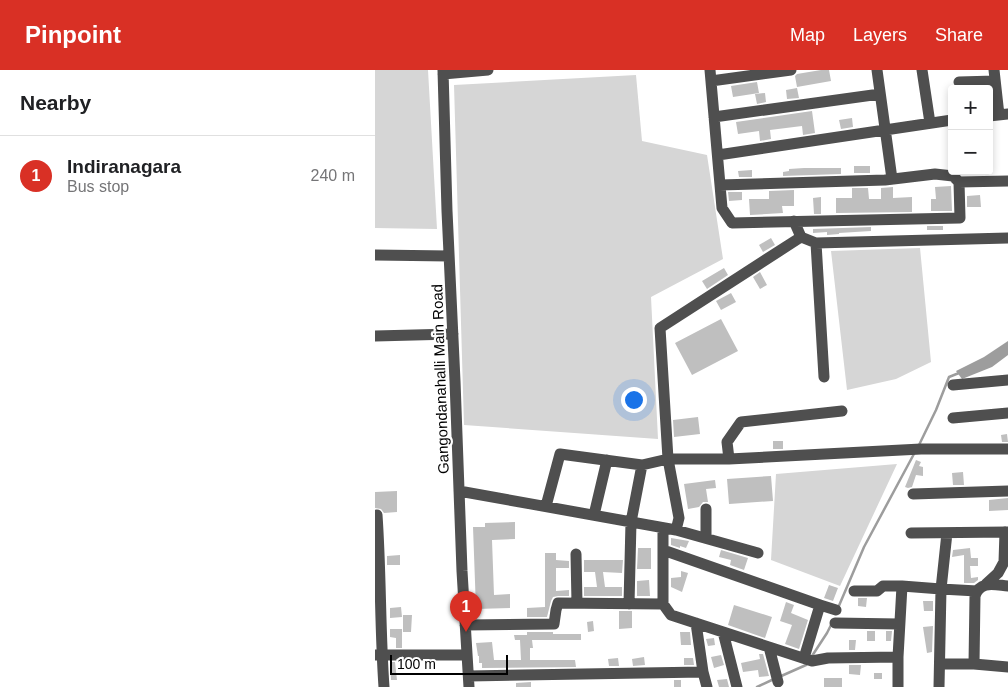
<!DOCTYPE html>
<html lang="en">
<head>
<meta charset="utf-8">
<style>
	:root { --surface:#fff; --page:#f6f6f6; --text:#202124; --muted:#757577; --line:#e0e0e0; --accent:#d93025 }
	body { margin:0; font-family:Helvetica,sans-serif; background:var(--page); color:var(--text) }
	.controls { position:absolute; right:15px; top:15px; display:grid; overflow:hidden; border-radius:5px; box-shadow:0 2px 8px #0003 }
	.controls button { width:45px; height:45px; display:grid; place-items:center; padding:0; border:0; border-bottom:1px solid var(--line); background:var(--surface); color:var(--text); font:25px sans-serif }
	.scale { position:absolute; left:15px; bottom:12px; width:118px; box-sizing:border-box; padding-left:5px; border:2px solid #000; border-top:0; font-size:14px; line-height:18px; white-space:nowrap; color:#000; -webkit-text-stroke:4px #fff; paint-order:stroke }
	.you { position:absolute; left:258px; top:329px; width:18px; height:18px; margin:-12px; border:4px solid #fff; border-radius:50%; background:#1a73e8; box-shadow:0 0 0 8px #1a73e833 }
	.badge { display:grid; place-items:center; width:32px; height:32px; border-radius:50%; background:var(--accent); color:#fff; font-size:16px; font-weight:700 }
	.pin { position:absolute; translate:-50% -41px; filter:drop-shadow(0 1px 2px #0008) }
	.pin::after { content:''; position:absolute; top:26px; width:18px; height:15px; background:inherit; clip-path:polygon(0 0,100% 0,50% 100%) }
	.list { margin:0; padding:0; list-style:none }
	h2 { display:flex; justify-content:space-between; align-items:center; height:65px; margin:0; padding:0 20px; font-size:21px }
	h2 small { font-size:16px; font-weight:400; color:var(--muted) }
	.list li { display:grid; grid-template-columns:32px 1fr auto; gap:15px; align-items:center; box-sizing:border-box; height:80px; padding:0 20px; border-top:1px solid var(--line) }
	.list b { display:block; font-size:19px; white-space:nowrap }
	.list p { margin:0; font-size:16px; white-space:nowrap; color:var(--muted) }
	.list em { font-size:16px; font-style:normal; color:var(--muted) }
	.map { position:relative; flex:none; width:633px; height:617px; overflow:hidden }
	header { display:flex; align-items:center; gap:30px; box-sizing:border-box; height:70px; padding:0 25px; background:var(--accent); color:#fff }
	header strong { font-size:24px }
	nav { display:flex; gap:28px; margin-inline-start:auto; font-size:18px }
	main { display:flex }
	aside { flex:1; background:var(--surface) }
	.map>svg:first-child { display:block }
</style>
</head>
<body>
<header>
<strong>Pinpoint</strong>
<nav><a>Map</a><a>Layers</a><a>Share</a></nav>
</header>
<main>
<aside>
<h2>Nearby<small></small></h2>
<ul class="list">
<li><span class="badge">1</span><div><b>Indiranagara</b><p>Bus stop</p></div><em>240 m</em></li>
</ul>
</aside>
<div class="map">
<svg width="633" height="617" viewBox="0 0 633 617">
	<rect width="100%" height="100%" fill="#fff"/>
	<!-- green -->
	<path fill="#d6d6d6" d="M0,0H53L62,159L0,158Z
		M261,5L267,71L332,85L348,189L276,227L283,369L89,355L79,15Z
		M545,178L556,292L521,309L472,320L456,181Z
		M522,394L465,516L396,490L401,404Z"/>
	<!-- water -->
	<path fill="#9d9d9d" d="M633,271V285L617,297L587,309L581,301L609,287Z"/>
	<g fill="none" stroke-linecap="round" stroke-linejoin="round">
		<!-- stream -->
		<path stroke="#9d9d9d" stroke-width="2.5" d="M544,375L561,340L574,307L584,303
			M463,538L489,477L540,382
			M437,586L452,563L456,555
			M404,607L431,595L433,593
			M382,617L399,609"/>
	</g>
	<!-- building -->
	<path fill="#bfbfbf" d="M446,0H454L456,11L422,17L420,6L422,4Z
		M382,12L384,23L358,27L356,16Z
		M422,18L424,28L412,29L411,20Z
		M390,23L391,32L382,34L380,24Z
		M437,41L440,63L428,65L427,56L395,60L396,69L385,71L384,61L363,64L361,52Z
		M477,48L478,57L466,59L464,50Z
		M479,96H495V103H479Z
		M429,98H466V104L408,106V102L414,101V99Z
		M377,100V107H364L363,101Z
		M576,116L577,141H556V129H561L560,117Z
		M518,117V128L537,127V142L461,143V128H477V118H493L494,129H506V118Z
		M419,120V136H407L408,143L375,145L374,129H394V121Z
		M353,122H367V130L354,131Z
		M605,125L606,137H592V126Z
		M446,127V144H439L438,128Z
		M552,156H568V160H552Z
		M496,157V161L464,163V164L452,165V162L438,163V159Z
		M396,168L400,175L388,182L384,175Z
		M349,198L353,205L332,219L327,211Z
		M385,202L392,215L385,219L378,207Z
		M356,223L361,232L346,240L341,231Z
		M346,249L363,281L317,305L300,273Z
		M323,347L325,364L299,367L298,350Z
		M632,364L633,372H627L626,365Z
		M398,371H408V379H398Z
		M541,390L546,392L544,396L548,397V406L541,405L537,417L533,418L530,417Z
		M588,402L589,415H578L577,403Z
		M396,406L398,431L354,434L352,409Z
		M340,410L341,418L331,419L333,432H328L324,437L313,439L309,414Z
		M22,421V442L9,443L6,439L0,438V422Z
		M633,428V440L614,441V430Z
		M140,452V469L117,470L119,525L135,524V538L101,539L98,457H110V453Z
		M296,468L314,471L311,478L305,476V478L296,475Z
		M263,478H276V499H262Z
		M595,478L596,488H603V496H595L596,508L603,507V510L599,513H589V485L577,487L578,480Z
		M346,480L373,488L369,500L355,495L356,490L344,487Z
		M170,483H181V490L194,491V498H181V521L194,520V526H183L178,527L176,531L172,547H152V538L170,537Z
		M25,485V495H12V486Z
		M209,490H248L247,503L228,502L230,517H247V526H209V517H222L220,502H209Z
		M306,501L313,503L307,522L296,517V508L306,507Z
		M274,510L275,526H262V511Z
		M454,515L463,518L458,531L449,528Z
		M483,528H492L491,537L483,536Z
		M548,531H558V541H549Z
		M411,532L419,535L416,543L433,550L424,579L410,574L417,555L405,551Z
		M359,535L397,547L390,568L353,555Z
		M26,537L27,547L15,548V538Z
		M244,541H257V558L244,559Z
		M28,545H37L36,562H28Z
		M218,551L219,561L213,562L212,552Z
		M558,556L557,582L552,583L548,557Z
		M15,559H27V578H21V568L15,567Z
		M492,561H500V571H492Z
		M511,561H517L516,571H511Z
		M152,562H178V564H206V570H157L158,578H155V590H200L201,597L107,598V593H104V586H103L101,573L117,572L119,590H146L145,570H140L139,565H152Z
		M305,562H315L316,575H306Z
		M339,568L340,575L333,576L331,569Z
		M474,570H481L480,580H474Z
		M384,584H388L394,606L384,607L383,600L368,602L366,593L385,589Z
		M346,585L349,595L339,598L336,587Z
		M269,587L270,595L258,596L257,589Z
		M243,588L244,596H234L233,589Z
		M309,588H318L319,595H309Z
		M15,592H20L22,610H16Z
		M474,595H486L485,605L474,604Z
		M499,603H507V609H499Z
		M449,608H467V617H449Z
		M352,609L354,617H344L342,610Z
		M299,610H306V617H299Z
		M156,612V617H141V613Z"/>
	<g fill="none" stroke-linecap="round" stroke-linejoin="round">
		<!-- minor -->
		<path stroke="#4f4f4f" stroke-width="11" d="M68,0L72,141L80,311L87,501L94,617
			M335,0L347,138L357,153L585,148L584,112L578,106L560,104L510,110L345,115
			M502,0L517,109
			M547,0L555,53
			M619,0L624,45
			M68,4L113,0
			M336,11L416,0
			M584,12L620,11
			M614,46L633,44
			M339,47L505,24
			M343,85L577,50
			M584,112L633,111
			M426,167L441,173L633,168
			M441,173L449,307
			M0,185L74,186
			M0,266L78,264
			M578,315L633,310
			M578,348L633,343
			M354,389L352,372L366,352L467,341
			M84,421L301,460L383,483
			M538,424L633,421
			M171,436L185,384L267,395L293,389H354L546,379H633
			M2,445C6,502 5,560 9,617
			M219,445L232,390
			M288,458V534L296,545L437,591L453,588L523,587V617
			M301,460L304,448L293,389L285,258L426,167L419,151
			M536,463L633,462
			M331,468V439
			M288,480L445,535L429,588
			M201,484L202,533
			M611,514L623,503L629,492L630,462
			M479,521H502L508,516H527
			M254,534L256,452L267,395
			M445,535L461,540
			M321,553L328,602
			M460,553L524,554
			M90,555L179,554L181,540L183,533L288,534
			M348,562L362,617
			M394,577L403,612
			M0,585H92
			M523,587L527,516L566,519L602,521
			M565,594H599L633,597
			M599,594L600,526C605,510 620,515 633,516
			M94,606L328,602L332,617
			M564,617L566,519L572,463"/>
	</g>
	<g text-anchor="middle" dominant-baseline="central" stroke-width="4.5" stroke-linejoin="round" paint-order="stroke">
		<!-- street labels -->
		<g font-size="15" fill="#000" stroke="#fff">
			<text transform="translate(65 309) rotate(-92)">Gangondanahalli Main Road</text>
		</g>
	</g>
</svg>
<div class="controls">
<button>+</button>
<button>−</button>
</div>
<div class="scale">100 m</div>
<div class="you"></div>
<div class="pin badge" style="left:91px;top:562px">1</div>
</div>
</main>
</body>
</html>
